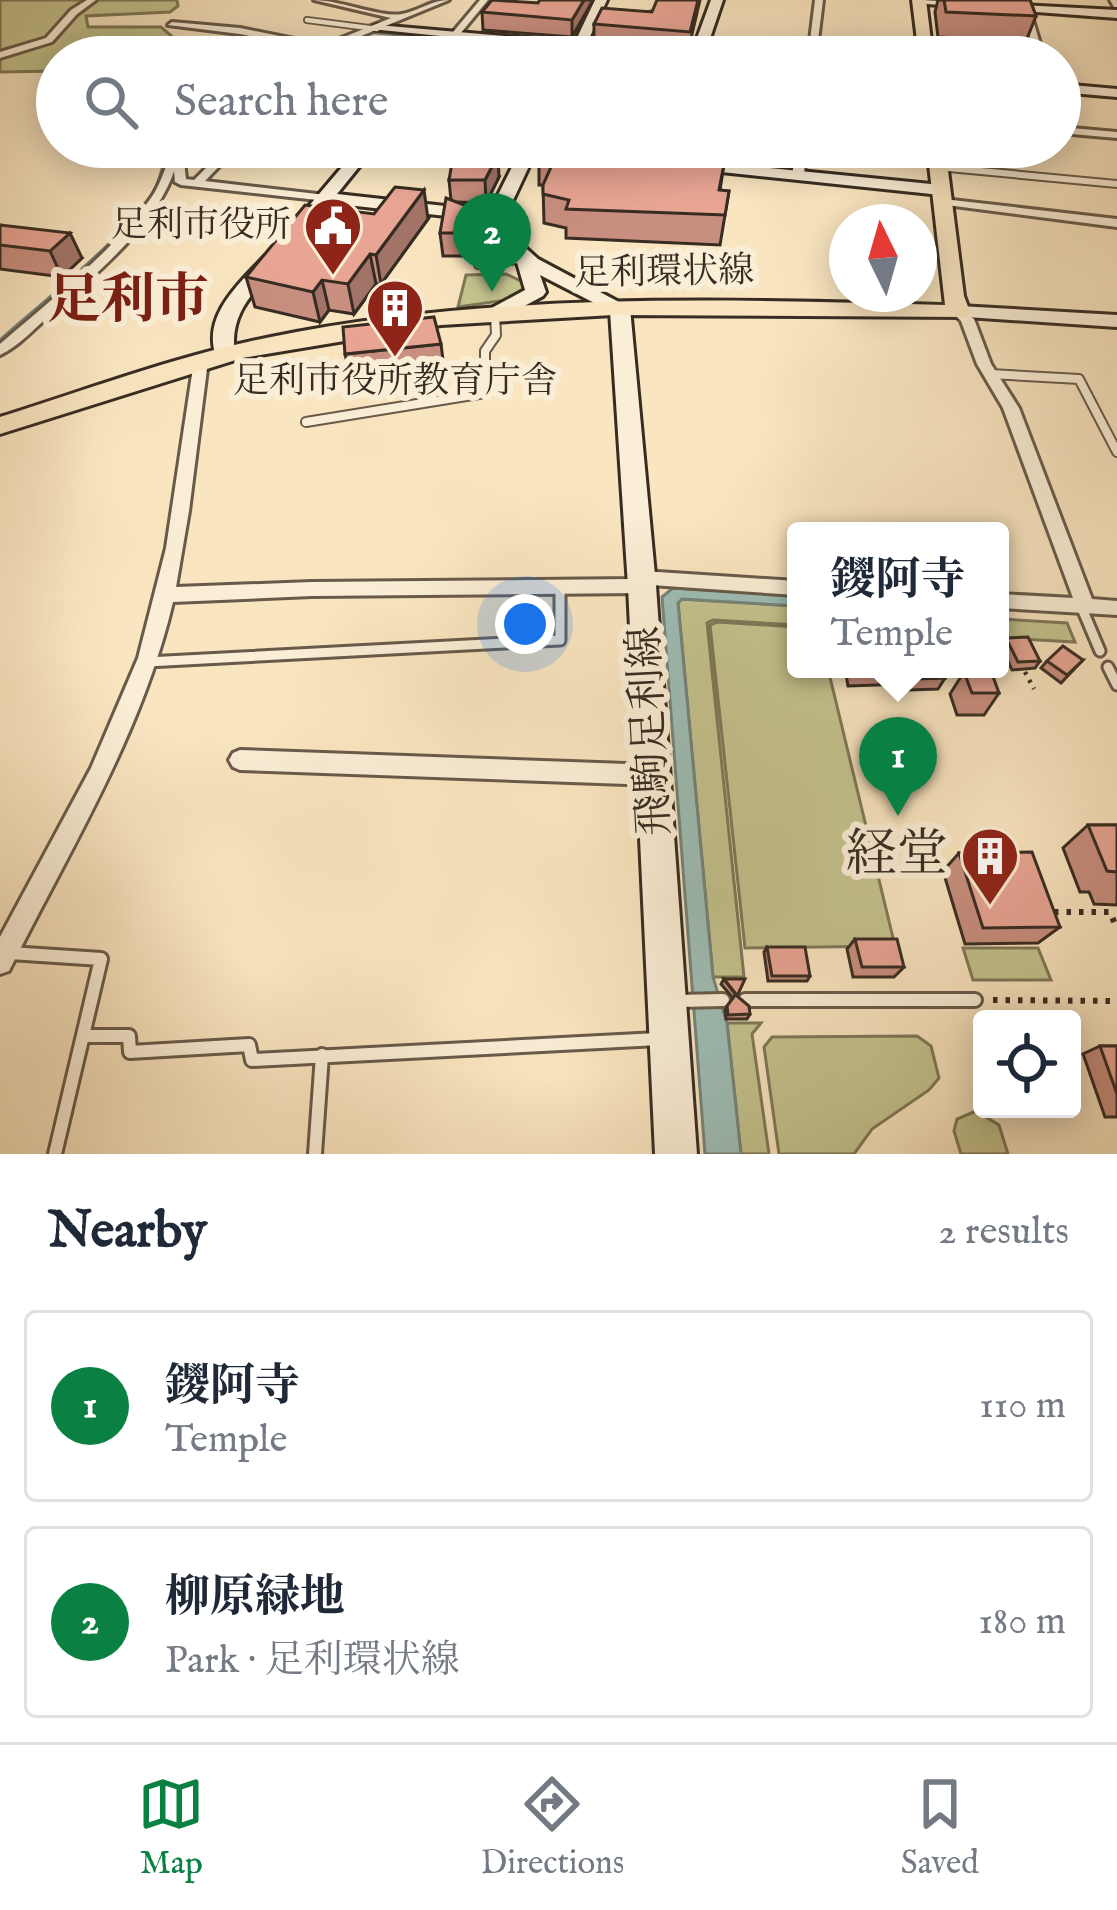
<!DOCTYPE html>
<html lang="en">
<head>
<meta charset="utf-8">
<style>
	:root { --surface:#fff; --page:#f6f6f7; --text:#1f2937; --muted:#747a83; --line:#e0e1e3; --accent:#0b8043 }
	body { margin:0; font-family:"IM FELL English","Noto Serif JP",serif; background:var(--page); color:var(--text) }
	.controls { position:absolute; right:36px; bottom:36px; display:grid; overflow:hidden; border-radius:12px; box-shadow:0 6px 30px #0003 }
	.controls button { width:108px; height:108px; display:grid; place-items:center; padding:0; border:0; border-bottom:3px solid var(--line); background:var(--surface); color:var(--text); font:60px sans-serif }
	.compass { position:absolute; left:829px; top:204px; width:108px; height:108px; border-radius:50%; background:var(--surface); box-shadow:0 6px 30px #0003; rotate:355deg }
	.you { position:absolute; left:525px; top:624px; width:42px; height:42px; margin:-30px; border:9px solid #fff; border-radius:50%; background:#1a73e8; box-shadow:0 0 0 18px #1a73e833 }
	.badge { display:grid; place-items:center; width:78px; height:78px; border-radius:50%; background:var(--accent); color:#fff; font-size:39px; font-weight:700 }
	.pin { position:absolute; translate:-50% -99px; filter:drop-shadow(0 3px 6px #0008) }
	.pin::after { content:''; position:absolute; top:63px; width:42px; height:36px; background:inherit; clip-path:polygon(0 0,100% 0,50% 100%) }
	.popup { position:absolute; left:787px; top:522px; width:222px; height:156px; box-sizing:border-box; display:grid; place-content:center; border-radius:12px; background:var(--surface); filter:drop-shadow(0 3px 9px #0005); font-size:39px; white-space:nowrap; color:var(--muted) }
	.popup b { font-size:45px; color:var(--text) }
	.popup::after { content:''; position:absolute; left:50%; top:100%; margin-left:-24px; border:24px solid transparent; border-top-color:var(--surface) }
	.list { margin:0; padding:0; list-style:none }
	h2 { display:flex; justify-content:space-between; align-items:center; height:156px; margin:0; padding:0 48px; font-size:51px }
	h2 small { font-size:39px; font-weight:400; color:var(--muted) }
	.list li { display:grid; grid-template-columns:78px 1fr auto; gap:36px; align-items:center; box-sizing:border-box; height:192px; margin:0 24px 24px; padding:0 24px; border:3px solid var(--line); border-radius:12px }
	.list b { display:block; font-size:45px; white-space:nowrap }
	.list p { margin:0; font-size:39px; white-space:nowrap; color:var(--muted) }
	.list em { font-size:39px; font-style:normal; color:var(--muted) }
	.icon { flex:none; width:66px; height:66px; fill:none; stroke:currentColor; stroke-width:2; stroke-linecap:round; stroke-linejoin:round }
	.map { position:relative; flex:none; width:1117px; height:1154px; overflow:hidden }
	.search { position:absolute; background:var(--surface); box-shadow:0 6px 30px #0003; left:36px; right:36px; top:36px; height:132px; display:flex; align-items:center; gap:30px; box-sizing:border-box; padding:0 42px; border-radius:66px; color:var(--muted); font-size:45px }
	.sheet { height:588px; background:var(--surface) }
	nav { display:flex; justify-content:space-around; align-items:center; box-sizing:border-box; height:168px; border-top:3px solid var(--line); background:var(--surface); font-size:33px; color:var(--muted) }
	nav a { display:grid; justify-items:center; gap:6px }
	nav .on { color:var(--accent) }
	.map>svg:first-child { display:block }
</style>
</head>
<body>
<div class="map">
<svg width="1117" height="1154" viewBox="0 0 1117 1154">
	<rect width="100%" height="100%" fill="#f9e5c0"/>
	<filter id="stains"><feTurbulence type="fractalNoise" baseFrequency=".00167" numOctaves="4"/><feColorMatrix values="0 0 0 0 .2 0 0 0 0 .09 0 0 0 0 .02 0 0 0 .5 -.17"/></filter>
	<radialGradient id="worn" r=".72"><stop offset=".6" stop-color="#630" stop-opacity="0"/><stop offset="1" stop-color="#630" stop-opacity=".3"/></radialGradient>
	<!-- green -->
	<path fill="#c4c38e" stroke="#7e7858" stroke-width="3" d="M0,0H177L178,6L170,12L86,16L88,27H161L182,45L168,57H57V71L0,72Z
		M506,274L527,284V290L514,299L458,307L466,275Z
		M681,599L796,606V625L713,620L707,623L744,977H713L678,603Z
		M1000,619L1067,623L1075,642L1000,638Z
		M717,622L796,627V669H828L895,946L745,948L710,625Z
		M963,948H1038L1051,980H973Z
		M727,1023H761L752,1034L769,1154H741Z
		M917,1036L931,1046L939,1078L929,1090L872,1129L854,1154H779L764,1047L772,1037Z
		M976,1111L999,1125L1008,1154H961L954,1131L957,1119Z"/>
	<!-- water -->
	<path fill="#9ebeb7" stroke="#75847b" stroke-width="3" d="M673,588L796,595V606L682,599L678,603L713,977L727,1023L741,1154H705L662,597Z"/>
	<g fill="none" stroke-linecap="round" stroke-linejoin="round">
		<!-- stream-far1 -->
		<path stroke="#75847b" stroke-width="3" d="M382,22L440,0
			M366,32L598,53
			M629,55L648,57
			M1060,93L1117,98"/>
		<!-- stream -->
		<path stroke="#75847b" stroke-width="4.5" d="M0,341C39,306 133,232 155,190C163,176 162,162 172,147"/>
		<!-- lane-far4 casing -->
		<g stroke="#685a4a" stroke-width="8">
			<path id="lane-far4" d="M307,20L377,29"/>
		</g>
		<!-- lane-far3 casing -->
		<g stroke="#685a4a" stroke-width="10">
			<path id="lane-far3" d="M938,167L1117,184
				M478,265L525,259"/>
		</g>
		<!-- lane-far2 casing -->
		<g stroke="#685a4a" stroke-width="12">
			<path id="lane-far2" d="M990,374L1079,379L1117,452
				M306,422L485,393V351L496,335L495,314"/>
		</g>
		<!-- lane-far1 casing -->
		<g stroke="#685a4a" stroke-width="15">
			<path id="lane-far1" d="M1081,606L1100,651
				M147,662L560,640V586
				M1108,667L1117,685"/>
		</g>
		<!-- lane casing -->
		<g stroke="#685a4a" stroke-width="18">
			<path id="lane" d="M10,953L101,959L55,1154
				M745,1000H975
				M677,1001L723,1000
				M86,1036H129L130,1052L249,1045L252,1060L658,1039
				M315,1154L322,1055"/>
		</g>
		<!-- street casing -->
		<g stroke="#685a4a" stroke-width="6">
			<path id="street" d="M87,0H96L77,14L52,42L0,58V52L46,38L71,10Z
				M314,0C340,0 381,18 402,14C419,11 431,0 449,0L310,57H298L315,49L240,34L168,25L172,22L240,28L324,45L391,18Z
				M480,0H488L441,57H432Z
				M815,0H823L816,57H808Z
				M1019,0H1027L1044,57H1036Z
				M1110,0H1117V7H1114Z
				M1060,127L1117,132V138L1060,133Z
				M176,147H186L183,152L186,179L194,180L227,147H238L205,181L326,195L332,198L326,201L181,185L175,182L174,171C156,226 93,276 51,314C35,328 19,346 0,355V344C52,299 110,254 151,198C162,183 165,163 176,147Z
				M796,147H806L804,176L798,179L792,176Z
				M943,199L1117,219V227L939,204V200Z
				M959,308L974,319L991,364L1019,408L1092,599L1117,601V615L1000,608V594L1073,598L1003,408L977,364L961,321L952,312Z
				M201,357L208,361L189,511L176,587L312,582L634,579L636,573L642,571L796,581V595L651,585L648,591L642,593L312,596L173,602C142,734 69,851 9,971L0,974V937L91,768L138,658L166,548L194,361Z
				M240,750L654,765L662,768L665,775L662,782L654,785L240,770L233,767L229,760L233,753Z"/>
		</g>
		<!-- secondary casing -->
		<g stroke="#372c22" stroke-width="6">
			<path id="secondary" d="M595,0H607L587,43L692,52L711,0H723L705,53L714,57L584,50L581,57H567L571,49L371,29L377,25L575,42Z
				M921,0L1117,10V18L927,4Z
				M1060,84L1117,89V97L1060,92Z
				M359,147H375L337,194L490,211L522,147H538L508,211L509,233L538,259L630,308L656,586L697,1154H655L628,586L610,311L540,275L546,292L543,296L502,318H488V310L525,290L516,259L491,234V221L329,203L303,235H291V227Z
				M689,160L941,185L949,190L941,195L683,168L681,165Z
				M265,256L281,260C257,290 228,311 235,354L224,360L217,359C200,317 239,284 265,256Z
				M959,306L1117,315V327L952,316L949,312Z"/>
		</g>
		<!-- primary casing -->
		<g stroke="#372c22" stroke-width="6">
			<path id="primary" d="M912,0H926L933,57H919Z
				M927,147H945L964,296L970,312L967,317L613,315L441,325L242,358L0,434V417C90,389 179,355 271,337C493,292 720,299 945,305Z"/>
		</g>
		<!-- path-far1 -->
		<path stroke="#372c22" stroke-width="4.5" stroke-dasharray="3 6" stroke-linecap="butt" d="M1025,672L1034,689"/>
		<!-- path -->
		<path stroke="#372c22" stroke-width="6" stroke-dasharray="4.5 8" stroke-linecap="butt" d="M1054,912H1110L1117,929
			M993,1000L1117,1001"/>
		<!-- lane-far4 -->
		<use href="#lane-far4" stroke="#fbeed6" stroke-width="4.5"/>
		<!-- lane-far3 -->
		<use href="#lane-far3" stroke="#fbeed6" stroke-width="6"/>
		<!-- lane-far2 -->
		<use href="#lane-far2" stroke="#fbeed6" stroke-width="8"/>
		<!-- lane-far1 -->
		<use href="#lane-far1" stroke="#fbeed6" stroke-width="9"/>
		<!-- lane -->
		<use href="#lane" stroke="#fbeed6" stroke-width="12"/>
		<!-- street -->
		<use href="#street" fill="#fbeed6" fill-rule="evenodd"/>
		<!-- secondary -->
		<use href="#secondary" fill="#fbeed6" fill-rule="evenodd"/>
		<!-- primary -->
		<use href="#primary" fill="#f9e5c0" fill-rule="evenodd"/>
	</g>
	<!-- wall -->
	<path fill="#c88e7f" stroke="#372c22" stroke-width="3" d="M593,0L572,37L483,30L482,12L538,3Z
		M700,0L689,47L594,39V24Z
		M938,0H1030L1036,16L1026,41L938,37L935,12Z
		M638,44L637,57H590V49Z
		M714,148L712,163L724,164L720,190L729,191L720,245L566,238V228L544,223L543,185H539V157Z
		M499,177L486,203L457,202L472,208L473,231L470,256H443L440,233L451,200L449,180Z
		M428,219L381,284H376L354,314L329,310L320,322L255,307L246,277Z
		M0,225L82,258L62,277L0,269Z
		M441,344L444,368L351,379L345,354Z
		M1006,638L1040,661L1035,668L1012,670L1001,646Z
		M1083,660L1061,683L1041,668L1047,661Z
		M845,669H942L945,678L938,689L909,690L908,684L848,686Z
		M964,672L999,693L984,715H957L950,694Z
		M1088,825H1117V905L1094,904L1089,892H1080L1063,848Z
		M959,853L1060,927L1038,943L965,944L943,871Z
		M855,939L904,967L894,977H853L847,949Z
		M767,947L810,976L807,981H768L764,952Z
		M724,979L750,1014L747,1019H726L725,1010L733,998L721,984Z
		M1100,1046H1117V1117H1105L1083,1054Z"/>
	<!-- shaded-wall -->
	<path fill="#a27468" stroke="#372c22" stroke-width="3" d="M584,0H593L572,37V20Z
		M498,155L499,177L486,203L485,180Z
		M424,190L428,219L381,284L376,255Z
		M472,208L473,231L470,256L468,233Z
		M70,233L82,258L62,277L50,251Z
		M370,254L376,284L354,314L348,284Z
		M322,280L329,310L320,322L313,292Z"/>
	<!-- building -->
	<path fill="#e8a594" stroke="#372c22" stroke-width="3" d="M492,0L538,3L540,0H584L572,20L482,12Z
		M657,0H698L690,32L594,24L602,8L652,12Z
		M944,0H1030L1036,16L946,12Z
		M594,42L638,44L634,52L590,49Z
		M543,147L714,148L711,163L724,164L719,190L729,191L725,215L566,209L569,200L543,194V185L555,158L539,157Z
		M454,151L498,155L485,180H449Z
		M395,187L424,190L376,255L370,254L348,284L322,280L313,292L246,277L305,205L374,214Z
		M446,198L472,208L468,233H440Z
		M0,225L70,233L50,251L0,245Z
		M434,317L441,344L345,354L343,327Z
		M1028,637L1040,661L1018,662L1006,638Z
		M1063,646L1083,660L1067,675L1047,661Z
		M852,669H942L945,678L916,679L914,674L853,675Z
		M991,671L999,693H972L964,672Z
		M1088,825H1117V872L1107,871Z
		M1032,852L1060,927L983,928L959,853Z
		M855,939H897L904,967H862Z
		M767,947H805L810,976H772Z
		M724,979H745L737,996L749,1006L750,1014L728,1015L727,1006L736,994Z
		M1100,1046H1117V1094Z"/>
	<!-- icons -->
	<defs>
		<g id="civic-pin" transform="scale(3)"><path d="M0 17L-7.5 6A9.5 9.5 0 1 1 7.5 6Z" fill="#8f2418" stroke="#fbeed6"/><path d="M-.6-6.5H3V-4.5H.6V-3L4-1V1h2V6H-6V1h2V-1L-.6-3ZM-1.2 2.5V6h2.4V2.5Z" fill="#fff"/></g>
		<g id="building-pin" transform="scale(3)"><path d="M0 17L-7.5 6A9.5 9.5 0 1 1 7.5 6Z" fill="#8f2418" stroke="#fbeed6"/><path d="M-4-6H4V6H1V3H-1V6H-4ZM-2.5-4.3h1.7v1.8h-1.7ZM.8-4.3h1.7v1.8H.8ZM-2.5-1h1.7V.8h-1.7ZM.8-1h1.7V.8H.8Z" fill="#fff"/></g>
	</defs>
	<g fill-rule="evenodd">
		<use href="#civic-pin" x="333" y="226"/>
		<use href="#building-pin" x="395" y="308"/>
		<use href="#building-pin" x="990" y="856"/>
	</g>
	<g text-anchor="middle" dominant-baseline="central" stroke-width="12" stroke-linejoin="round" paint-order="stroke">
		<!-- far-poi labels -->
		<g font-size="36" fill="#372c22" stroke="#fbeed6" text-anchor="end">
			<text x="291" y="226">足利市役所</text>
			<text x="395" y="382" text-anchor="middle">足利市役所教育庁舎</text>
		</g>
		<!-- far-street labels -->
		<g font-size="36" fill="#372c22" stroke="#fbeed6">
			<text transform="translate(664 273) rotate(-1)">足利環状線</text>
		</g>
		<!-- street labels -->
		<g font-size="42" fill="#372c22" stroke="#fbeed6">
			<text transform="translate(651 731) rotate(-93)">飛駒足利線</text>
		</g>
		<!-- near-poi labels -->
		<g font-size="51" fill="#372c22" stroke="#fbeed6" text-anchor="end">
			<text x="948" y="856">経堂</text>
		</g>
		<!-- far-town labels -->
		<g font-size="54" font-weight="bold" fill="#7a1f14" stroke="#fbeed6">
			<text x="128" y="302">足利市</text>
		</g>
	</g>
	<rect width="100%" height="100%" filter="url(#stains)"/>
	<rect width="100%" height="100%" fill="url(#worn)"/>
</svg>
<div class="controls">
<button><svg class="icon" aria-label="locate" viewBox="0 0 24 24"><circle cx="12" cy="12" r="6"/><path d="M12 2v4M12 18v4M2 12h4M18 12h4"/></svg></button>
</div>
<svg class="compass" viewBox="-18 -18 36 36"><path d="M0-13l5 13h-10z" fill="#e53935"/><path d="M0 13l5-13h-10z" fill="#747a83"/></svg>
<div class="you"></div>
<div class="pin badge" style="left:898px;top:816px">1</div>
<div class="popup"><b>鑁阿寺</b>Temple</div>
<div class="pin badge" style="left:492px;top:292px">2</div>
<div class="search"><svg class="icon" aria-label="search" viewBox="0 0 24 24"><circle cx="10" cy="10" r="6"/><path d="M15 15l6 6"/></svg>Search here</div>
</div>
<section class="sheet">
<h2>Nearby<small>2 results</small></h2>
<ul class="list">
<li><span class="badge">1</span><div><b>鑁阿寺</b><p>Temple</p></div><em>110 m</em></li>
<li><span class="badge">2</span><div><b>柳原緑地</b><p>Park · 足利環状線</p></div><em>180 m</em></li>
</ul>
</section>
<nav>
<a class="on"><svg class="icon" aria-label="map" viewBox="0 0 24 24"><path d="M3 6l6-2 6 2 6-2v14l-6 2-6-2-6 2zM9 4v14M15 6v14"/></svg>Map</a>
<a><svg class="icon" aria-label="directions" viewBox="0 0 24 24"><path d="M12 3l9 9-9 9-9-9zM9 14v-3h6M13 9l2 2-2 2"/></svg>Directions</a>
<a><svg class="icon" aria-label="saved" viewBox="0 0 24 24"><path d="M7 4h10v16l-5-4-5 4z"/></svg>Saved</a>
</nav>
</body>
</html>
